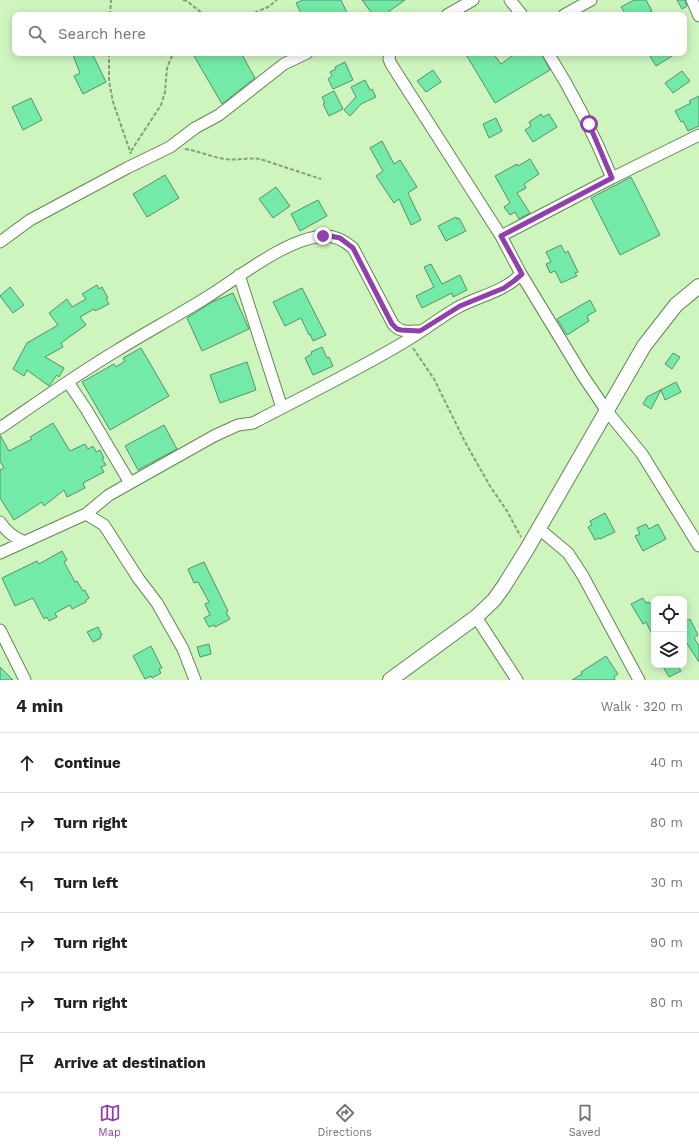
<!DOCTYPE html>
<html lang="en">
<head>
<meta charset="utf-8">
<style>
	:root { --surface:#fff; --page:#f2f2f2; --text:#202124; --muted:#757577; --line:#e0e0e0; --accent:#923fae }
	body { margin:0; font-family:"Work Sans",sans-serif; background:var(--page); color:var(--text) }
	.controls { position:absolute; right:12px; bottom:12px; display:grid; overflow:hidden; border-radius:8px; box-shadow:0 2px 10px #0003 }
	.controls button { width:36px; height:36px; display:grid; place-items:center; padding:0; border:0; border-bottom:1px solid var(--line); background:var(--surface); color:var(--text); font:20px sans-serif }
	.stop { position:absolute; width:12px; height:12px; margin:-9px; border:3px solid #923fae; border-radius:50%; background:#fff }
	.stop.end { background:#923fae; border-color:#fff; box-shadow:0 1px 4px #0008 }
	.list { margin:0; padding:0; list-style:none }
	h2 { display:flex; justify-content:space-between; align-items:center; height:52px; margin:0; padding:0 16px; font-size:17px }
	h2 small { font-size:13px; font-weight:400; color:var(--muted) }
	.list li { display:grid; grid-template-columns:26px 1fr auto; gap:12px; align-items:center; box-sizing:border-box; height:60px; padding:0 16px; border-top:1px solid var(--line) }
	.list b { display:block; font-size:15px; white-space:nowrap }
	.list em { font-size:13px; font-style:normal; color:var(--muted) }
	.icon { flex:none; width:22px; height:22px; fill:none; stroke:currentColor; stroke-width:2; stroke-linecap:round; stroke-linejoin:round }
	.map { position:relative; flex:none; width:699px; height:680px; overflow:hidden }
	.search { position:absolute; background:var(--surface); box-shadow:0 2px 10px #0003; left:12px; right:12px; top:12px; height:44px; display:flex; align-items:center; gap:10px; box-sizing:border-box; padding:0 14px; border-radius:8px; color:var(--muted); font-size:15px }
	.sheet { height:412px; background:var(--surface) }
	nav { display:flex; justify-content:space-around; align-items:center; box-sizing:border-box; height:56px; border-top:1px solid var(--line); background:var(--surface); font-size:11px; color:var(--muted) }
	nav a { display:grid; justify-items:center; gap:2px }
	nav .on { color:var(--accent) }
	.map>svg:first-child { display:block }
</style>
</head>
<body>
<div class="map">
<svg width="699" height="680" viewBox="0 0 699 680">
	<rect width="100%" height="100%" fill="#cff5bf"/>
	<!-- building -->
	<path fill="#73eaa7" stroke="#56916e" d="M303,0H341L348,15H302L296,3Z
		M362,0H405L384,15H373Z
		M634,0H646L652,11L644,15H626L621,7Z
		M677,0H685L687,6L682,9Z
		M72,53H92L106,82L83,94L74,76L80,73Z
		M198,53H241L255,78L222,104L194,56Z
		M465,53H493L501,64L516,53H541L550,70L495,103Z
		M648,53H677L656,66Z
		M345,62L353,80L333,89L328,79L332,76L330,72L336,69L335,67Z
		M433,70L441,82L426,92L417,81Z
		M682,71L690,81L673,93L665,83Z
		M365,80L370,90L372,89L376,97L361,104L350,116L344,110L356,97L351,87Z
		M334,91L343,109L329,116L323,104L325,103L322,97Z
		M699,96V126L688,131L683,121L681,122L675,111L691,103L689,101Z
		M31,98L42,120L23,130L12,107Z
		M541,114L543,117L549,114L557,127L533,142L525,130L531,126L529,122Z
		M496,118L502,131L489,138L483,124Z
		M382,141L394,164L400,160L417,187L408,193L421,220L411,225L399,199L394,203L376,176L383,171L370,148Z
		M530,159L539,174L524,184L526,188L517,193L530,213L519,219L515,212L510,215L504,207L510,203L509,201L495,176L517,164L518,166Z
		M165,175L179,198L147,217L133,194Z
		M631,177L660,235L620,255L591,198Z
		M276,187L290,206L273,218L259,199Z
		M318,200L327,216L300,231L291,214Z
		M456,217L457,219L459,218L466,231L446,241L438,226Z
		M561,245L565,253L568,251L578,272L575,273L577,276L561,283L555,271L550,273L546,264L551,262L546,252Z
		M431,264L442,284L460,275L467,290L453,297L452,293L422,308L416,296L434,287L424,267Z
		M97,285L99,289L102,287L108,298L106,299L109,304L95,311L94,309L80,317L86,325L61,343L63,347L45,357L64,368L59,377L57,375L49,386L27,370L24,376L13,369L27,343L58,325L49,313L67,299L72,307L86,299L82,294Z
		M10,287L24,305L13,313L0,296Z
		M302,288L326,335L313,341L310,334L309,335L301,318L285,326L273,302Z
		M233,293L249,329L202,351L187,318L212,302Z
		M590,300L596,311L587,316L589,321L567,335L557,319Z
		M322,347L327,358L329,357L333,366L313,375L305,358L312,354L311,352Z
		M141,348L169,396L110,430L82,382L114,364L116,367L125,361L123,358Z
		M673,353L680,357L672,369L665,364Z
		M247,362L256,390L220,403L210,375Z
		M676,382L681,392L665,400L661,390L651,409L643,404L647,397Z
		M53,423L70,451L85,444L88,449L93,446L96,452L100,450L104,458L102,459L106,465L101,467L104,472L83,483L85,488L67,497L64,490L44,506L42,502L14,520L0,498V470L4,468L0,461V435L9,451L32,439L30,437Z
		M164,425L177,449L138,470L125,446Z
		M605,513L615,532L600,539L599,538L595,540L588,527L592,525L590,521Z
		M646,524L649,529L658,524L666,539L643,551L635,536L640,534L637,528Z
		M62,551L67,560L64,562L75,582L77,581L83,591L85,590L89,598L86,600V602L72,609L70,605L55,613L57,617L49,621L47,617L44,619L33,598L15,606L2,578L37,561L39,564Z
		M204,562L228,611L226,612L230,619L215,627L214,625L209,627L204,618L210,615L205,604L209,602L198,582L194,583L188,569Z
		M643,598L646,603L649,602L650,604L654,601V638L646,622L643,624L631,604Z
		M690,619L698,635L694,638L699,646V662L684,639V622Z
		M98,627L102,635L100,636L101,638L93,642L87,632Z
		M209,644L211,654L200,657L197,647Z
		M151,646L162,668L159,669L161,673L152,678L151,676L145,679L133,656Z
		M606,656L618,674L614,677L615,680H572L582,674L581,672Z
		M662,665H677L681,671L669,677Z
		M0,667L13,680H0Z"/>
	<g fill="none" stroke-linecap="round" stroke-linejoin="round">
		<!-- minor casing -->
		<g stroke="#638654" stroke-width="13">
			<path id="minor" d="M510,0L522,15
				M692,0L699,16
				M447,15L473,0
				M564,15L591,0
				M390,53L389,59L391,64L501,236L521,274L583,376L606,410L642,454L699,546
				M548,53C573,93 594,134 612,178
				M501,236L612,178L699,135
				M0,242L30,220L127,168L170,147L195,128L219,115L284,64L307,53
				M239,275L282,408
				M68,382L86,409L130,483
				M0,428C38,402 76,375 116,351C145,333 175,317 204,299C237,279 285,239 323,236C335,235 345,241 353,248L393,324C400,333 409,331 420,331
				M86,514L109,495L214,436L238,425L253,423C304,396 356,371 406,341C423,331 438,319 455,309C477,296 503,293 521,274
				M0,522C6,531 13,537 23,541
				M538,528L568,553L583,576L639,680
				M0,553L86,514L104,525L138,578L157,603L183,649L195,680
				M476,617L517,680
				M0,630L25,680"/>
		</g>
		<!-- tertiary casing -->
		<g stroke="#638654" stroke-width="16">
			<path id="tertiary" d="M390,680L476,617L494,600L504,586L527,549L644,346L676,305L699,286"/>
		</g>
		<!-- path -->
		<path stroke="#84a079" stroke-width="2" stroke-dasharray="4 2" stroke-linecap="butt" d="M183,0L187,1L204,15
			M110,15L111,0
			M249,15L268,7L277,0
			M109,53V81L113,102L131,154
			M185,149C199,151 211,157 225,159C237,161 248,157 260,159L321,179
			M131,151L161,105L165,92L167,68L172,56L175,53
			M413,348L434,379L465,442L490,486L507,511L521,537"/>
		<!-- minor -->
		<use href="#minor" stroke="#fff" stroke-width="11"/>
		<!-- tertiary -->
		<use href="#tertiary" stroke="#fff" stroke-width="14"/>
	</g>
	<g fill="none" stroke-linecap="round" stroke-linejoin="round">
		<!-- route -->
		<path stroke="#923fae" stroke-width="5" d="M323,236H330L340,238L353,248L392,324L397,329L401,330L420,331L460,306L504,288L514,281L522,274L501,236L612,178L589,124"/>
	</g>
</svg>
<div class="controls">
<button><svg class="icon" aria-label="locate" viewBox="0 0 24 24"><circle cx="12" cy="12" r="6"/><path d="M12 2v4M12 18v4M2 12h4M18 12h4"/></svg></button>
<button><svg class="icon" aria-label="layers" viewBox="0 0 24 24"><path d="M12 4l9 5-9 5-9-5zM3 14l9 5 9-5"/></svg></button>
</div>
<div class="stop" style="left:589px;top:124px"></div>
<div class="stop end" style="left:323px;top:236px"></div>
<div class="search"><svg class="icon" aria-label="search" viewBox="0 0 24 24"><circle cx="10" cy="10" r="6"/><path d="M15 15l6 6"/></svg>Search here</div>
</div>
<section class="sheet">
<h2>4 min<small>Walk · 320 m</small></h2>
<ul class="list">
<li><svg class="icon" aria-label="ahead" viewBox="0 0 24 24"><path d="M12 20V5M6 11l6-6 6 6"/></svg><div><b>Continue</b></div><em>40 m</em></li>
<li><svg class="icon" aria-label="right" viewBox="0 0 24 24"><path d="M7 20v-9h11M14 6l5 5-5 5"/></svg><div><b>Turn right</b></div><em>80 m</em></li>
<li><svg class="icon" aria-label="left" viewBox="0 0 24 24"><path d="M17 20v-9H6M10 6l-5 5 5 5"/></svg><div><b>Turn left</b></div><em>30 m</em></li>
<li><svg class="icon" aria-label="right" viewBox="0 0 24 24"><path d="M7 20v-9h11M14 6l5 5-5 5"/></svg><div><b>Turn right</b></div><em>90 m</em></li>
<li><svg class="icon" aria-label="right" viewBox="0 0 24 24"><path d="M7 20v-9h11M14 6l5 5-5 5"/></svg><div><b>Turn right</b></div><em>80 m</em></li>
<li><svg class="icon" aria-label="arrive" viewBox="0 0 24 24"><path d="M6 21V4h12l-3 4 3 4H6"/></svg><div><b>Arrive at destination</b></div></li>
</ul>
</section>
<nav>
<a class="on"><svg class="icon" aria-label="map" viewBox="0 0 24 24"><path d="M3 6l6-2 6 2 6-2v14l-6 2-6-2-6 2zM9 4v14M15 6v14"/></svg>Map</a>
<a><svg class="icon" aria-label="directions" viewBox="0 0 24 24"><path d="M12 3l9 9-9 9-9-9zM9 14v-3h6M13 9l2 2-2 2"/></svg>Directions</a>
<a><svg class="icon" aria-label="saved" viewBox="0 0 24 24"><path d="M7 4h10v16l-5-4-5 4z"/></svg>Saved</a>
</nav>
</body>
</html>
